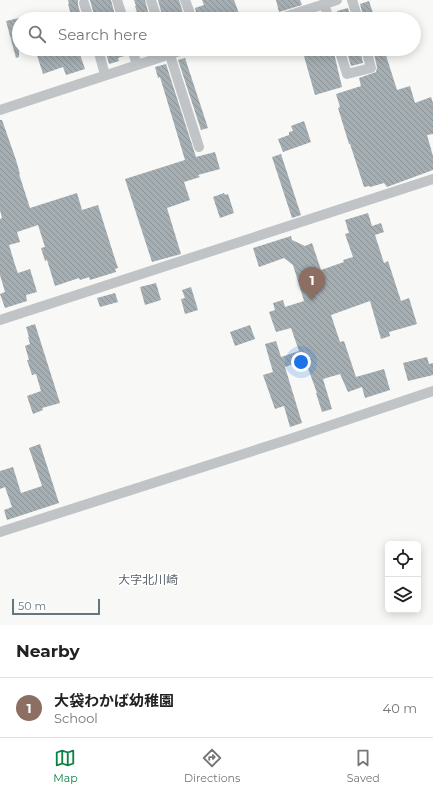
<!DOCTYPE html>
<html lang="en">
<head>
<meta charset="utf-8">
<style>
	:root { --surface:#fff; --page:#f6f6f6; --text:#222; --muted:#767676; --line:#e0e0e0; --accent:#0b8043 }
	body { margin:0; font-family:Montserrat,"Noto Sans JP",sans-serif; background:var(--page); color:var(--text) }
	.controls { position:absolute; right:12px; bottom:12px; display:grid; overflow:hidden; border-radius:6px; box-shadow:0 2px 10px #0003 }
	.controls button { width:36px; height:36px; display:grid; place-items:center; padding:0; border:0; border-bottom:1px solid var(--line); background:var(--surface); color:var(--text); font:20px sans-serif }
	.scale { position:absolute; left:12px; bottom:10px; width:88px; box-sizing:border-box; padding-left:4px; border:2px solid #66767e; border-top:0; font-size:11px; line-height:14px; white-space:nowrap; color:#66767e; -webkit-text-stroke:3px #fff; paint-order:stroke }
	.you { position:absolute; left:301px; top:362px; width:14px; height:14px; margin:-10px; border:3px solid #fff; border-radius:50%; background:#1a73e8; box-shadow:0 0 0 6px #1a73e833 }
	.badge { display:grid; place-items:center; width:26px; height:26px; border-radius:50%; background:var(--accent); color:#fff; font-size:13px; font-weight:700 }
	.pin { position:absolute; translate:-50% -33px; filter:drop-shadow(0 1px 2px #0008) }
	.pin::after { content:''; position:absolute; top:21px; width:14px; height:12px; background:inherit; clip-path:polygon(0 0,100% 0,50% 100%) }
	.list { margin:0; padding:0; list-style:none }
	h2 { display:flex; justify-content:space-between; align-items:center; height:52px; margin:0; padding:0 16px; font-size:17px }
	h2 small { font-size:13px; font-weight:400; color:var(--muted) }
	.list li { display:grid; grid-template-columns:26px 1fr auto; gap:12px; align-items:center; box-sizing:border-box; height:60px; padding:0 16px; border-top:1px solid var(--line) }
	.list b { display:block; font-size:15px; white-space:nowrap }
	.list p { margin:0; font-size:13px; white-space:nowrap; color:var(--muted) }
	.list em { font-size:13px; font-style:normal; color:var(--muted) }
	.icon { flex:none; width:22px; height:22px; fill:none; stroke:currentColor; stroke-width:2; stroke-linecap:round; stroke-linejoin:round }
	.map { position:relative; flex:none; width:433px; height:625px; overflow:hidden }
	.search { position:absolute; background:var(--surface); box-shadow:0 2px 10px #0003; left:12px; right:12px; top:12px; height:44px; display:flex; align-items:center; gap:10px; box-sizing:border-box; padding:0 14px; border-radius:22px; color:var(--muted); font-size:15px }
	.sheet { height:112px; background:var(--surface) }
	nav { display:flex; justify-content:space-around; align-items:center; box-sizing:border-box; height:56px; border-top:1px solid var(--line); background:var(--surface); font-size:11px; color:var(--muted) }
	nav a { display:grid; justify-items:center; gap:2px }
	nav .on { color:var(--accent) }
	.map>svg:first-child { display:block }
</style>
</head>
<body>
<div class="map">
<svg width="433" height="625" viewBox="0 0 433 625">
	<defs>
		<pattern id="building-back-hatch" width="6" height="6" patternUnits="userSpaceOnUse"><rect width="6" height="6" fill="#a5aeb2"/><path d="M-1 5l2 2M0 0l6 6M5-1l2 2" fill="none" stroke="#8a9296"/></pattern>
	</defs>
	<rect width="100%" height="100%" fill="#f8f8f6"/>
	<!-- building -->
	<path fill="url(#building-back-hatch)" d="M68,0H78V5L82,19H72L68,4H69Z
		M90,0H111L116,19H95Z
		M134,0H145L150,19H139L135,6H136Z
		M158,0H179L185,19H163Z
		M202,0H234L241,19H198L195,8L204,5Z
		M276,0H300L302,5L279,12Z
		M369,1L374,16L364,19L360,4Z
		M348,8L351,19H339L337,11Z
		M19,18V57L16,58L6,21Z
		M35,49H45L47,55L67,49H78L85,69L66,75L63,67L43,74Z
		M105,49H126L127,55L118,58L119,61L109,64Z
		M302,49H333L342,87L315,95Z
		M346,49H360L363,63L351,66Z
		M373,49H384L397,90L410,86L415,103L431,97L433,103V134L427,135L433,156V170L387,187L384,183L370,187L369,186L364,187L350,144H349L338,108L340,107L336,94L361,86L359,78L376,72L377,67Z
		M185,58L208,128L201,130L178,60Z
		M166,64L196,157L215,152L220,169L198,175L200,177L184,182L190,200L167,208L181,254L152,262L125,179L185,160L160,77L158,78L155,67Z
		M0,120H2L16,160L20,174H19L30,208L77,193L82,210L98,205L114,256L118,268L115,269L116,272L90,280L89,277L80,280L79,278L55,286L47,260L45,261L41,248L45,247L38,225L17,232L20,242L9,245L16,268L18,273L30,269L37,292L26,295L27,301L5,308L0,294L5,292L0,275V219L2,218L0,210Z
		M304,121L311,142L283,152L278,139L289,135V132L293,131L291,126Z
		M281,154L301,215L292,218L272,157Z
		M224,193L225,195L228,194L234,213L220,218L213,197Z
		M368,213L372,226L381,223L384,232L375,235L384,263L388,261L401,301L409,298L417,324L389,332L390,336L381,339L370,301L331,315L340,342L344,341L356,377L384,369L390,390L365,398L362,387L348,392L340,374L323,379L332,409L322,412L316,393H317L305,360L285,367L302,423L290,427L284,406L275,409L263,375L273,372L265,344L276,341L281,357L299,351L291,328L276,332L269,312L275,310L273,303L283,300L285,307L304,301L293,265L284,258L259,267L253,248L291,236L292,240L305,246L312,243L321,270L344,262L343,260L353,257L345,234L349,233L345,220Z
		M156,283L161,300L145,305L140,287Z
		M191,287L198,310L185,314L181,299L185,298L182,290Z
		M115,293L118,302L100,307L97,298Z
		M35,324L60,403L42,408L43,410L33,414L27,396L41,391L36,374L32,375L27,360H29L25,346L30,344L28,337H29L26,327Z
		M250,325L255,339L235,346L230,332Z
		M427,357L429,364L433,363V375L408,381L403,363Z
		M40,444L59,503L7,520L4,510L12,507L5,487L0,489V471L13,467L21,493L42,486L29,448Z"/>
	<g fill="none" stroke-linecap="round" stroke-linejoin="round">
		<!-- minor -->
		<path stroke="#c0c4c7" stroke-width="10" d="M117,0L123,19
			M151,0L157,19
			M185,0L192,19
			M352,0L358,19
			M84,3L89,19
			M324,4L329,19
			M278,19L337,0
			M98,49L105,75
			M132,49L137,65
			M168,49L199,147
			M339,49L347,74L371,68L366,49
			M0,110L186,49
			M0,320L433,179
			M0,532L290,439L433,391"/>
	</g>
	<g text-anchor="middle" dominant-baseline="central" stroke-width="4" stroke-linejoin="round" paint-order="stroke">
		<!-- quarter labels -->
		<g font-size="12" fill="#58636a" stroke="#fff">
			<text x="148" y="579">大字北川崎</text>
		</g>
	</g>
</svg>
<div class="controls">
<button><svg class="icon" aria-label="locate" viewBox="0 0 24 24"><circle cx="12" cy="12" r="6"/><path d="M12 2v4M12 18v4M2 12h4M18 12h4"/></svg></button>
<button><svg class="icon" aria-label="layers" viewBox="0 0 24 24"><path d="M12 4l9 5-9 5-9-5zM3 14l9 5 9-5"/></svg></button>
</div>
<div class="scale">50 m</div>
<div class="you"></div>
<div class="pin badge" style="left:312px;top:300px;background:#8d6e63">1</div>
<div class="search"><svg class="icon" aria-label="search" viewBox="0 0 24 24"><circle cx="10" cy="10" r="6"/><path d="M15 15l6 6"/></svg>Search here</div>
</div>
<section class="sheet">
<h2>Nearby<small></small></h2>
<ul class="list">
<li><span class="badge" style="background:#8d6e63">1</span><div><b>大袋わかば幼稚園</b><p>School</p></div><em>40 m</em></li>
</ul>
</section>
<nav>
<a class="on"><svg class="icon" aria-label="map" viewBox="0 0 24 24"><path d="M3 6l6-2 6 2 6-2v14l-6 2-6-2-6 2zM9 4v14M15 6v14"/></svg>Map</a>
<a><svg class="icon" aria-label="directions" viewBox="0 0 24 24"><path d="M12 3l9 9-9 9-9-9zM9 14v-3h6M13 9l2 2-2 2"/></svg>Directions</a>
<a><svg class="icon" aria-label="saved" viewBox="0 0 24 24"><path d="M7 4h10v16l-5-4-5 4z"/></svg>Saved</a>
</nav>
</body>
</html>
